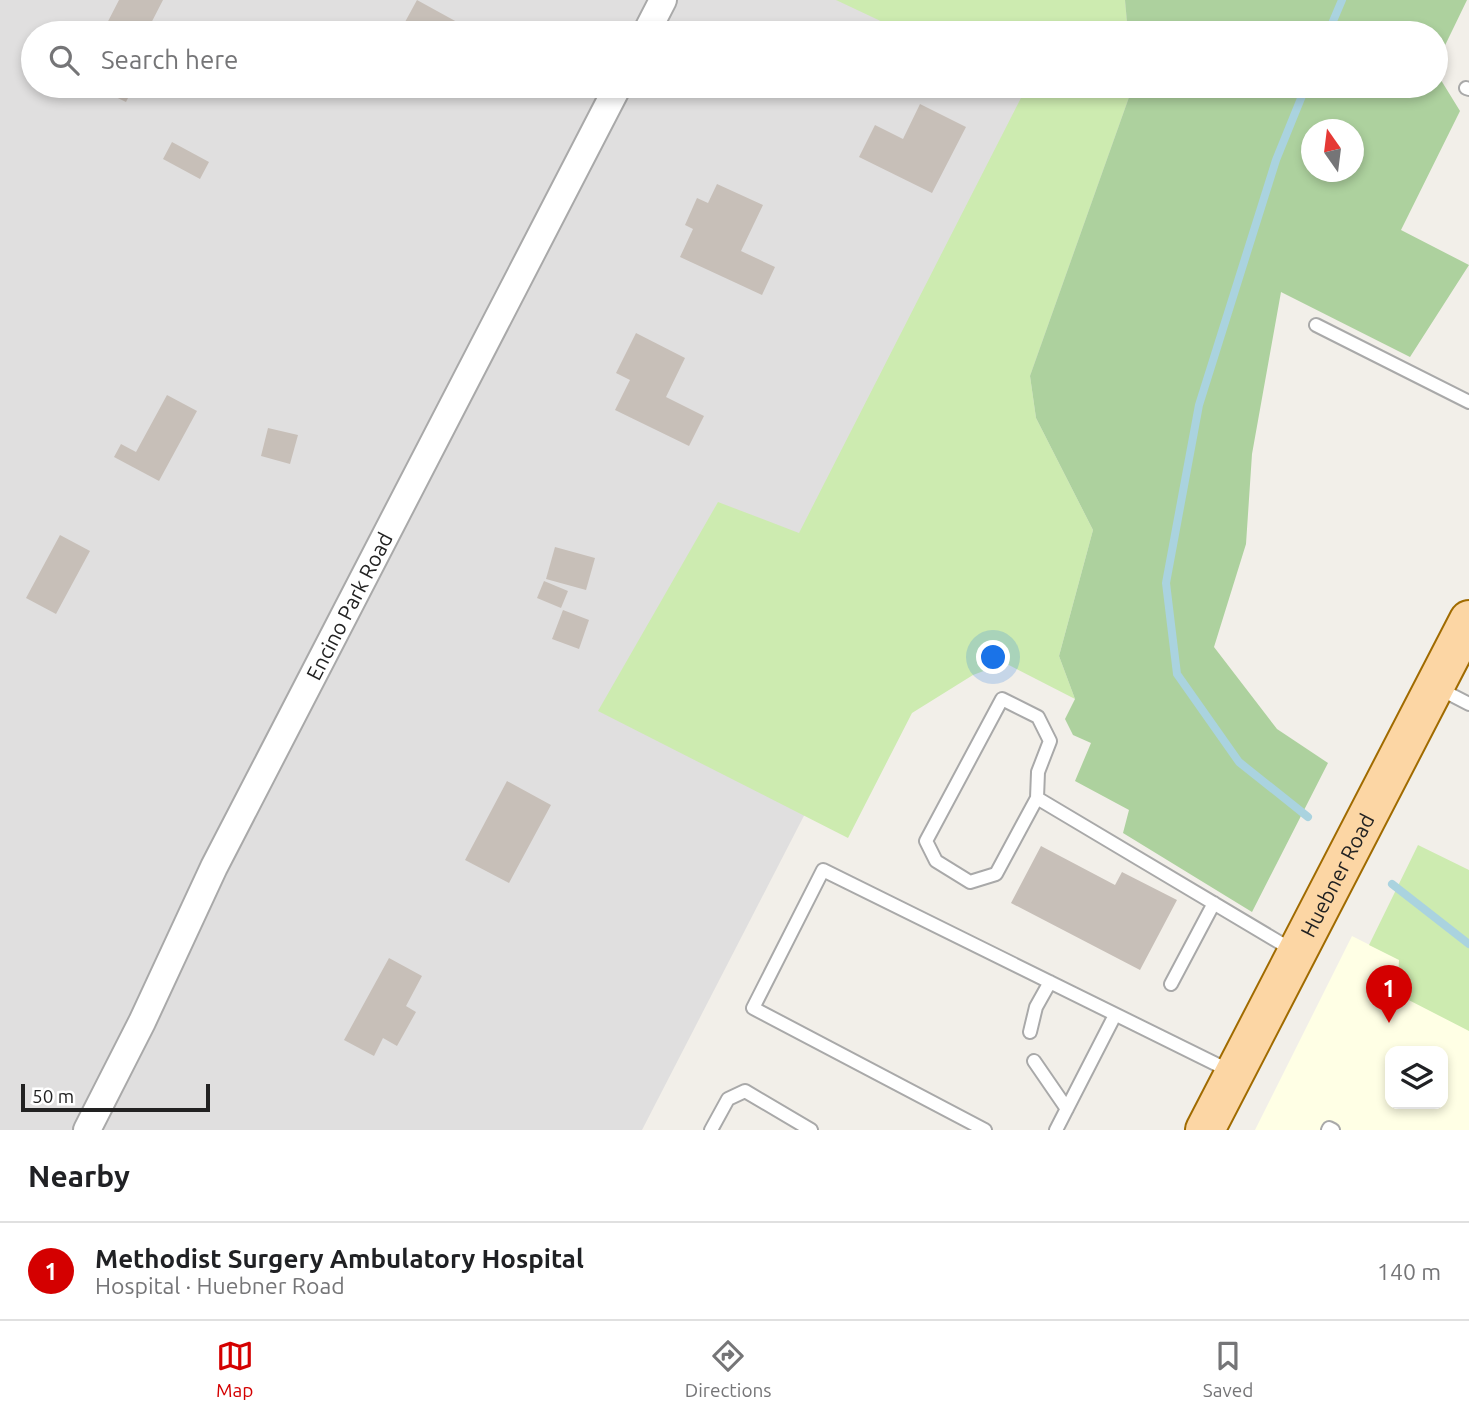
<!DOCTYPE html>
<html lang="en">
<head>
<meta charset="utf-8">
<style>
	:root { --surface:#fff; --page:#f6f6f6; --text:#202124; --muted:#757577; --line:#e0e0e0; --accent:#d40000 }
	body { margin:0; font-family:Ubuntu,sans-serif; background:var(--page); color:var(--text) }
	.controls { position:absolute; right:21px; bottom:21px; display:grid; overflow:hidden; border-radius:14px; box-shadow:0 4px 10px #0003 }
	.controls button { width:63px; height:63px; display:grid; place-items:center; padding:0; border:0; border-bottom:2px solid var(--line); background:var(--surface); color:var(--text); font:35px sans-serif }
	.compass { position:absolute; left:1301px; top:119px; width:63px; height:63px; border-radius:50%; background:var(--surface); box-shadow:0 4px 10px #0003; rotate:346deg }
	.scale { position:absolute; left:21px; bottom:18px; width:189px; box-sizing:border-box; padding-left:7px; border:4px solid #222; border-top:0; font-size:19px; line-height:24px; white-space:nowrap; color:#222; -webkit-text-stroke:5px #fff; paint-order:stroke }
	.you { position:absolute; left:994px; top:658px; width:24px; height:24px; margin:-18px; border:5px solid #fff; border-radius:50%; background:#1a73e8; box-shadow:0 0 0 10px #1a73e833 }
	.badge { display:grid; place-items:center; width:46px; height:46px; border-radius:50%; background:var(--accent); color:#fff; font-size:23px; font-weight:700 }
	.pin { position:absolute; translate:-50% -58px; filter:drop-shadow(0 2px 4px #0008) }
	.pin::after { content:''; position:absolute; top:37px; width:24px; height:21px; background:inherit; clip-path:polygon(0 0,100% 0,50% 100%) }
	.list { margin:0; padding:0; list-style:none }
	h2 { display:flex; justify-content:space-between; align-items:center; height:91px; margin:0; padding:0 28px; font-size:30px }
	h2 small { font-size:23px; font-weight:400; color:var(--muted) }
	.list li { display:grid; grid-template-columns:46px 1fr auto; gap:21px; align-items:center; box-sizing:border-box; height:98px; padding:0 28px; border-top:2px solid var(--line) }
	.list b { display:block; font-size:26px; white-space:nowrap }
	.list p { margin:0; font-size:23px; white-space:nowrap; color:var(--muted) }
	.list em { font-size:23px; font-style:normal; color:var(--muted) }
	.icon { flex:none; width:38px; height:38px; fill:none; stroke:currentColor; stroke-width:2; stroke-linecap:round; stroke-linejoin:round }
	.map { position:relative; flex:none; width:1469px; height:1130px; overflow:hidden }
	.search { position:absolute; background:var(--surface); box-shadow:0 4px 10px #0003; left:21px; right:21px; top:21px; height:77px; display:flex; align-items:center; gap:18px; box-sizing:border-box; padding:0 24px; border-radius:38px; color:var(--muted); font-size:26px }
	.sheet { height:189px; background:var(--surface) }
	nav { display:flex; justify-content:space-around; align-items:center; box-sizing:border-box; height:98px; border-top:2px solid var(--line); background:var(--surface); font-size:19px; color:var(--muted) }
	nav a { display:grid; justify-items:center; gap:4px }
	nav .on { color:var(--accent) }
	.map>svg:first-child { display:block }
</style>
</head>
<body>
<div class="map">
<svg width="1469" height="1130" viewBox="0 0 1469 1130">
	<rect width="100%" height="100%" fill="#f2efe9"/>
	<!-- residential -->
	<path fill="#e0dfdf" d="M0,0H1224L1207,33H33V86H1180L642,1130H0Z"/>
	<!-- education -->
	<path fill="#ffffe5" fill-rule="evenodd" d="M1352,936L1469,995V1130H1255ZM1390,1051H1443V1104H1390Z"/>
	<!-- grass -->
	<path fill="#cdebb0" d="M836,0H1125L1128,33H906Z
		M1017,86H1133L1030,376L1036,418L1093,530L1059,656L1075,699L1005,663L973,675L912,713L848,838L598,711L718,502L799,533L1025,90Z
		M1418,845L1469,870V1031L1397,994L1399,960L1369,945Z"/>
	<!-- forest -->
	<path fill="#add19e" fill-rule="evenodd" d="M1125,0H1467L1436,64V33H1128Z
		M1436,72L1460,111L1401,230L1469,265L1410,357L1281,292L1252,454L1246,544L1214,647L1277,729L1328,763L1252,912L1123,833L1129,810L1075,781L1091,743L1073,735L1065,719L1075,699L1059,656L1093,530L1036,418L1030,376L1133,86H1436ZM1312,130H1354V172H1312Z"/>
	<g fill="none" stroke-linecap="round" stroke-linejoin="round">
		<!-- stream -->
		<path stroke="#aad3df" stroke-width="8" d="M1328,33L1342,0
			M1306,86L1276,160L1199,405L1166,583L1177,674L1239,762L1308,817
			M1392,884L1469,944"/>
	</g>
	<!-- building -->
	<path fill="#c7bfb8" d="M119,0H163L146,33H102Z
		M417,0L477,33H399Z
		M93,86H134L126,102Z
		M920,104L966,127L932,193L859,157L875,125L903,139Z
		M172,142L209,162L200,179L163,159Z
		M717,184L763,205L741,251L775,267L762,295L680,257L693,229L685,225L697,198L708,203Z
		M636,333L685,358L666,397L704,416L689,446L615,410L630,380L616,373Z
		M167,395L197,411L159,481L114,457L121,444L136,452Z
		M268,428L298,435L290,464L261,456Z
		M60,535L90,551L56,614L26,598Z
		M555,547L595,558L586,590L546,579Z
		M544,581L568,591L561,608L537,598Z
		M563,610L589,620L579,649L552,639Z
		M507,781L551,805L509,883L465,860Z
		M1041,846L1115,885L1122,872L1177,900L1140,970L1011,903Z
		M389,958L422,976L406,1006L416,1012L397,1046L383,1038L374,1056L344,1040Z"/>
	<g fill="none" stroke-linecap="round" stroke-linejoin="round">
		<!-- lane casing -->
		<g stroke="#a9a9a9" stroke-width="16">
			<path id="lane" d="M1466,88L1469,89
				M1316,325L1469,402
				M1438,688L1469,704
				M1037,798L996,874L970,882L936,861L926,841L1002,699L1038,717L1050,741L1038,772L1037,798L1294,951
				M1171,984L1214,903
				M1030,1032L1036,1007L1050,982
				M1034,1061L1067,1109
				M711,1130L728,1099L745,1091L811,1130
				M985,1130L753,1008L823,870L1232,1072
				M1056,1130L1115,1015
				M1328,1130L1329,1128L1333,1130"/>
		</g>
		<!-- street casing -->
		<g stroke="#a9a9a9" stroke-width="30">
			<g id="street">
				<path d="M646,33L663,0"/>
				<path id="s1" d="M87,1130L142,1022L214,867L618,86"/>
			</g>
		</g>
		<!-- primary casing -->
		<g stroke="#a06b00" stroke-width="42">
			<g id="primary">
				<path id="s2" d="M1205,1130L1469,620"/>
			</g>
		</g>
		<!-- lane -->
		<use href="#lane" stroke="#fff" stroke-width="12"/>
		<!-- street -->
		<use href="#street" stroke="#fff" stroke-width="26"/>
		<!-- primary -->
		<use href="#primary" stroke="#fcd6a4" stroke-width="38"/>
	</g>
	<g text-anchor="middle" dominant-baseline="central" stroke-width="5" stroke-linejoin="round" paint-order="stroke">
		<!-- street labels -->
		<g font-size="21" fill="#222" stroke="#fff">
			<text stroke="none"><textPath href="#s1" startOffset="586">Encino Park Road</textPath></text>
			<text stroke="none"><textPath href="#s2" startOffset="287">Huebner Road</textPath></text>
		</g>
	</g>
</svg>
<div class="controls">
<button><svg class="icon" aria-label="layers" viewBox="0 0 24 24"><path d="M12 4l9 5-9 5-9-5zM3 14l9 5 9-5"/></svg></button>
</div>
<svg class="compass" viewBox="-18 -18 36 36"><path d="M0-13l5 13h-10z" fill="#e53935"/><path d="M0 13l5-13h-10z" fill="#757577"/></svg>
<div class="scale">50 m</div>
<div class="you"></div>
<div class="pin badge" style="left:1389px;top:1023px">1</div>
<div class="search"><svg class="icon" aria-label="search" viewBox="0 0 24 24"><circle cx="10" cy="10" r="6"/><path d="M15 15l6 6"/></svg>Search here</div>
</div>
<section class="sheet">
<h2>Nearby<small></small></h2>
<ul class="list">
<li><span class="badge">1</span><div><b>Methodist Surgery Ambulatory Hospital</b><p>Hospital · Huebner Road</p></div><em>140 m</em></li>
</ul>
</section>
<nav>
<a class="on"><svg class="icon" aria-label="map" viewBox="0 0 24 24"><path d="M3 6l6-2 6 2 6-2v14l-6 2-6-2-6 2zM9 4v14M15 6v14"/></svg>Map</a>
<a><svg class="icon" aria-label="directions" viewBox="0 0 24 24"><path d="M12 3l9 9-9 9-9-9zM9 14v-3h6M13 9l2 2-2 2"/></svg>Directions</a>
<a><svg class="icon" aria-label="saved" viewBox="0 0 24 24"><path d="M7 4h10v16l-5-4-5 4z"/></svg>Saved</a>
</nav>
</body>
</html>
